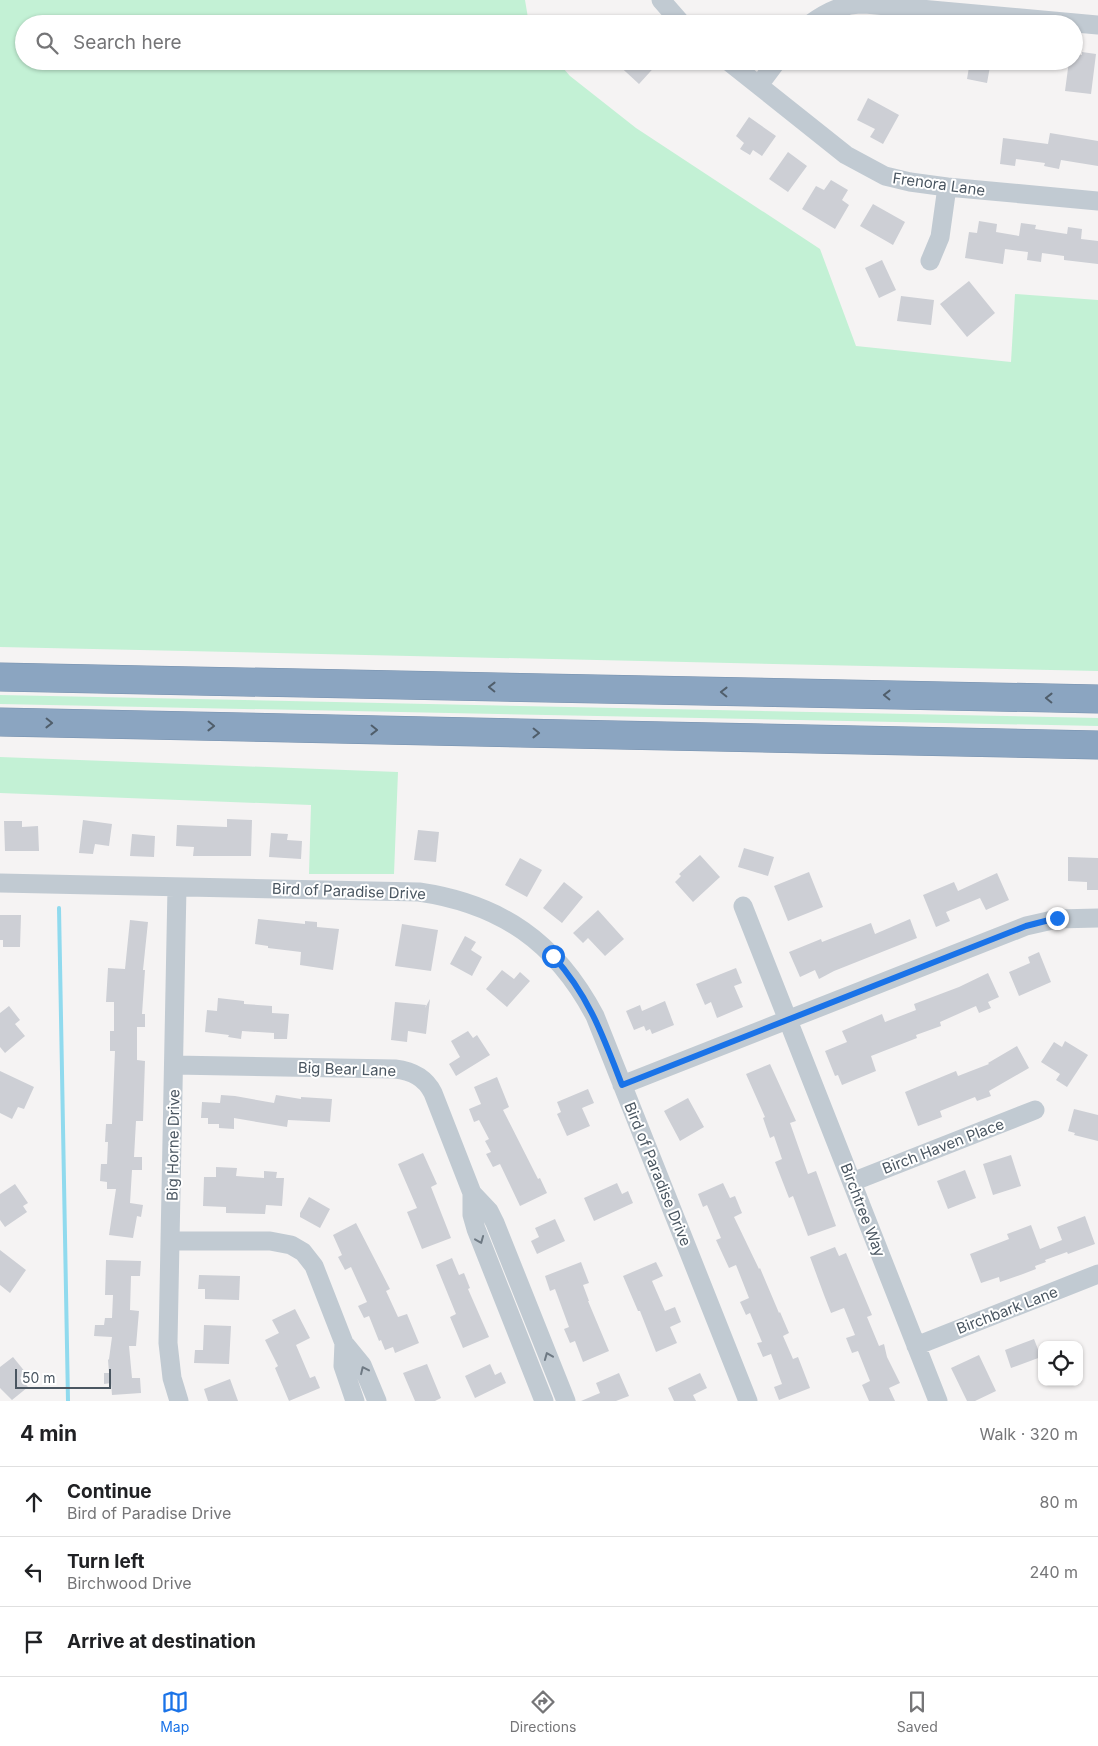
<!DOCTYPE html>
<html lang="en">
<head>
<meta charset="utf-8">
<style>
	:root { --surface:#fff; --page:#f2f2f2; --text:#202124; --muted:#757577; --line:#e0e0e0; --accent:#1a73e8 }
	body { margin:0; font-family:Inter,sans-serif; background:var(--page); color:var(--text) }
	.controls { position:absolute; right:15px; bottom:15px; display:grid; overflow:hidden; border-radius:10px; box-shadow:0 1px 4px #0004 }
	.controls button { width:45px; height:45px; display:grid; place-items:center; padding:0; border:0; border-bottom:1px solid var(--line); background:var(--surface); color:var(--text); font:25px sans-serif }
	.scale { position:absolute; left:15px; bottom:12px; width:96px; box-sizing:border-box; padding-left:5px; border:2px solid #4a5661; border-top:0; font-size:14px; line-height:18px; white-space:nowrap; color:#4a5661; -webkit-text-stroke:4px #fff; paint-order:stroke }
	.stop { position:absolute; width:15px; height:15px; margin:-11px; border:4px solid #1a73e8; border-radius:50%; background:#fff }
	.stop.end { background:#1a73e8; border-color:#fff; box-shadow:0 1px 5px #0008 }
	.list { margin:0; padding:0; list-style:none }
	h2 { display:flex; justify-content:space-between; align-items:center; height:65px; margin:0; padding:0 20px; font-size:21px }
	h2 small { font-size:16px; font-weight:400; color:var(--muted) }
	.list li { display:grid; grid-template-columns:32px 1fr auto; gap:15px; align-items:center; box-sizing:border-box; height:70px; padding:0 20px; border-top:1px solid var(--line) }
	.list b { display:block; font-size:19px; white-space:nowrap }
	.list p { margin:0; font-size:16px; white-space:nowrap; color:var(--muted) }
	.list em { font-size:16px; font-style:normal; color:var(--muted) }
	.icon { flex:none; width:28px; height:28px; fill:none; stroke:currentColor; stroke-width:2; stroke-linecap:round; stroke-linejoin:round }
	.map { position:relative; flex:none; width:1098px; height:1401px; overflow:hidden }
	.search { position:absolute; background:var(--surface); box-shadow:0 1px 4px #0004; left:15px; right:15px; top:15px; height:55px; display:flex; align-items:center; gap:12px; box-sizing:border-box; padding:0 18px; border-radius:28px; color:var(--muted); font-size:19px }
	.sheet { height:275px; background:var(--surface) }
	nav { display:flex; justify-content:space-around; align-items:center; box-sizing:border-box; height:70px; border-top:1px solid var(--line); background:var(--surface); font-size:14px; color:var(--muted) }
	nav a { display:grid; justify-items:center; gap:2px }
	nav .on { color:var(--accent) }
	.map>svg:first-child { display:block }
</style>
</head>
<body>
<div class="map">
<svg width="1098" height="1401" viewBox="0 0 1098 1401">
	<rect width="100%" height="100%" fill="#f5f3f3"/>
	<!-- green -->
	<path fill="#c3f1d5" d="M0,0H525L529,24H24V61H557L570,76L636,128L820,249L856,346L1011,362L1015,294L1098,300V671L0,647Z
		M0,695L1098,718V726L0,704Z
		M0,757L398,772L394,874H309L311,805L0,793Z"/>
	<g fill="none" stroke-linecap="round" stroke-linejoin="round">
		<!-- stream -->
		<path stroke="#90daee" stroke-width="4" d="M59,908L68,1401"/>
	</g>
	<!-- building -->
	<path fill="#cdcfd5" d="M1082,52L1096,54L1091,94L1065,91L1069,61H1074V54L1082,55Z
		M614,61H660L639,84Z
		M970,61H991L987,83L967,79Z
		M868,98L899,115L883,144L870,137L875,129L857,120Z
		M749,117L776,136L762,156L753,150L750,155L740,149L744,143L736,136Z
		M1050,133L1098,141V166L1061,160L1059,169L1044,166L1045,163L1016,159L1015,166L1000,164L1003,138L1048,144Z
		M788,152L807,166L788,192L769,179Z
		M831,180L848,190L842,200L849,205L835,229L802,209L816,186L824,190Z
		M873,204L905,222L893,245L860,226Z
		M979,221L997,224L996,232L1019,236L1021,223L1036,225L1035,229L1067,234L1068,227L1082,229L1081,239L1098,241V264L1064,260V256L1042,253L1041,262L1027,260L1028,252L1005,249L1003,264L965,258L969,232L977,233Z
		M882,260L896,290L879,298L865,268Z
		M969,281L995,313L967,337L940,304Z
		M901,296L934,300L931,325L897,321Z
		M227,819L252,820L251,856H193L194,847L176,846L177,825L227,827Z
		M83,820L112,824L109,846L95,844L93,854L79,853Z
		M4,821H22V827L38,826L39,851H5Z
		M418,830L439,832L436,862L414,860Z
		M271,833L288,834L287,840L302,841L301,859L269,857Z
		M132,834L155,836L154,857L130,856Z
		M744,848L774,857L768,876L738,867Z
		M700,855L720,877L693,902L675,882L681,876L679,874Z
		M1068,857L1098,858V890H1087V882L1068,881Z
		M520,858L542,870L527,897L505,885Z
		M809,872L823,907L788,921L774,886Z
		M997,873L1009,900L986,910L980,898L946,912L950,921L936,927L923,895L954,882L958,891Z
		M564,882L583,897L562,923L543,908Z
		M598,910L624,939L605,956L588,938L583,943L573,933Z
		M0,915H21L20,947H3V940H0Z
		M258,919L305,924V921L317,922V927L339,929L333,970L300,965L301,952L268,948V946L255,944Z
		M910,919L917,938L834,971L819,979L815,970L800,977L789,952L821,939L822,942L871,923L875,934Z
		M130,920L148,922L143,970H145L142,1014H145V1027H137V1060L145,1061L143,1121H136L134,1157H142V1170H132L130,1203L143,1205L141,1217L137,1216L133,1238L109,1235L116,1189H107V1182L100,1181L101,1164H107L108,1142H105L106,1124H112L115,1051H110V1031H114V1002H106L108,968L125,969Z
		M402,924L438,930L431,971L395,966Z
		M465,936L476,942L471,950L482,957L472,976L450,964Z
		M1039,952L1051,982L1019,996L1009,972L1030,963L1028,957Z
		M736,968L742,983L734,986L743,1007L717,1018L711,1002L705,1005L696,984Z
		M502,970L514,979L520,972L530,981L507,1007L486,989Z
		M988,973L999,997L988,1002L991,1008L979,1013L976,1006L940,1022L941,1026L916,1035L917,1038L871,1056L876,1071L842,1085L838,1075L835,1076L825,1051L847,1042L842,1031L882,1014L885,1022L916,1010L914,1004L959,987Z
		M218,998L244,1001V1004L272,1006V1013L289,1014L287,1039H274V1033L242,1031L241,1039L228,1037L229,1035L205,1032L207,1010L217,1011Z
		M430,999L426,1034L408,1031L407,1042L391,1040L395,1002L426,1005L425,1008Z
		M665,1001L674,1025L652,1034L650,1029L646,1031L644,1026L634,1030L626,1011L640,1005L642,1011Z
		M9,1006L20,1020L15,1024L25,1036L5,1053L0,1047V1013Z
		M468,1031L473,1038L477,1035L490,1055L456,1076L449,1064L460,1057L451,1041Z
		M1065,1041L1088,1055L1067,1087L1056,1080L1060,1074L1041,1062L1054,1042L1062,1047Z
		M1017,1046L1029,1068L989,1091L991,1096L977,1101L975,1097L940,1111L942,1117L918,1126L905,1092L956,1071L958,1076L989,1064L988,1063Z
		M770,1064L796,1121L790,1123L808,1174L816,1171L836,1226L808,1236L793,1196L789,1198L775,1162L782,1159L774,1136L770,1138L763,1118L765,1117L746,1074Z
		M0,1071L34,1087L24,1109L18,1107L12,1119L0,1113Z
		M497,1077L509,1107L503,1110L538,1179L540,1178L547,1193L520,1206L500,1164L493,1167L486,1154L491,1152L485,1141L489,1139L479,1120L474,1122L469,1109L481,1104L474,1087Z
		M588,1089L594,1103L582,1108L590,1126L567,1136L557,1114L561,1112L557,1102Z
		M221,1095L235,1096L274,1103L276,1095L301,1099V1097L332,1099L330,1122L288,1120L287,1127L234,1118V1129L219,1128V1124H208V1118H201L202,1102L220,1103Z
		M688,1098L704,1127L680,1141L664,1111Z
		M1074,1109L1098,1115V1141L1074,1135L1075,1133L1068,1131Z
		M423,1153L437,1184L431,1187L451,1238L422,1249L407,1212L417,1208L398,1164Z
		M1011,1155L1021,1186L993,1195L983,1164Z
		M216,1167L237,1168L236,1176L264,1178V1171L277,1172L276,1178H284L282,1206L266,1205L265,1214L226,1213V1207L203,1206L204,1177H216Z
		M965,1170L976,1198L948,1209L937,1181Z
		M617,1183L622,1194L628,1191L633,1203L594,1221L584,1198Z
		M723,1183L730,1198L735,1196L742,1213L734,1217L759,1269L760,1268L779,1313L780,1312L789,1333L783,1336L793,1359L798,1357L810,1388L779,1400L774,1387L782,1384L771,1354L763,1357L757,1343L762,1342L750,1313L746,1315L740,1302L749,1298L736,1265L729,1268L716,1240L721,1238L707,1205L703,1207L698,1194Z
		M15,1184L28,1203L23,1206L27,1212L5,1227L0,1220V1194Z
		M309,1197L330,1209L320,1228L300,1217V1213Z
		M1085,1216L1095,1244L1068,1254L1067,1252L1045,1260L1046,1262L1035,1266L1036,1269L1023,1274L1000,1282L999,1277L981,1283L970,1254L1009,1239L1007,1234L1031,1225L1040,1249L1062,1240L1057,1227Z
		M555,1219L565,1241L537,1254L531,1241L539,1237L535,1228Z
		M356,1223L390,1289L386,1291L398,1317L407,1314L419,1343L395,1353L393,1347L385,1350L381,1340L379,1341L369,1316L364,1318L358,1306L367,1302L351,1267L345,1270L338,1257L342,1255L333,1235Z
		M835,1247L839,1256L846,1253L872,1315L867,1317L879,1346L884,1344L887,1357L900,1383L889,1388L895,1401H869L862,1385L870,1381L858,1351L852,1353L846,1338L855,1335L844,1308L831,1313L824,1295L810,1257Z
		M0,1250L26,1270L10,1293L0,1285Z
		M452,1258L459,1275L464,1273L470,1288L468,1289L489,1337L463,1348L450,1317L456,1314L436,1265Z
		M106,1260L141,1261L140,1276H131L130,1310L139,1311L136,1346H129L132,1378H140L141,1393L112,1395L111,1383L104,1384V1373H109L108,1360L109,1359L112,1337L94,1336L95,1325H104L105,1318H112L113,1295H105Z
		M581,1262L589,1283L583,1285L589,1301H588L609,1351L583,1362L575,1341L570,1343L564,1329L569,1327L555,1289L550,1291L545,1276Z
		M656,1262L663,1276L652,1281L665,1311L675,1307L681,1322L670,1327L677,1343L656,1352L640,1311H638L623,1276Z
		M199,1275L240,1276L239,1300L205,1299V1289H198Z
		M295,1309L310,1338L296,1345L310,1378L315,1376L320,1388L289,1401L275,1368L278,1366L265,1340L279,1333L272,1320Z
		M204,1325L231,1326L229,1364L194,1363L195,1350H203Z
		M1034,1339L1041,1357L1011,1368L1005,1350Z
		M979,1355L996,1391L975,1401H967L951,1368Z
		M13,1357L26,1373L20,1378L28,1387L12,1400L0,1388V1367Z
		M427,1364L441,1398L435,1401H415L403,1373Z
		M490,1364L495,1375L501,1372L506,1383L475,1398L465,1376Z
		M619,1373L629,1396L616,1401H581L600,1393L596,1383Z
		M700,1373L707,1388L693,1395L696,1401H674L668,1388Z
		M230,1379L238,1401H208L204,1389Z"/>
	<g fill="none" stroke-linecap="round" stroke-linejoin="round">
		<!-- highway casing -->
		<g stroke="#7690ad" stroke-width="29">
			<path id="highway" d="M0,677L1098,699
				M0,722L1098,745"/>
		</g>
		<!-- minor -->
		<path stroke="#c1cad2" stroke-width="19" d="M661,0L682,24
			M810,24C828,11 843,4 865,4L1098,25
			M728,61L846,155L885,176L910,182L947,187L1098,201
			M759,85L777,61
			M930,261L940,237L947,187
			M0,883L419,892C501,904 556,942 595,1016L748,1401
			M177,887L168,1343L172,1378L179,1401
			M743,906L938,1401
			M174,1065L395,1069C412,1071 425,1077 433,1093L472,1193L489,1211L495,1223L566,1401
			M622,1085L1026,926L1057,919L1098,918
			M852,1182L1035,1110
			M472,1193V1215L476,1229L544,1401
			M170,1241H270L291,1245L303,1252L314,1266L344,1343L362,1365L377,1401
			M344,1343L343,1366L355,1401
			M916,1346L1098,1274"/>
		<!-- highway -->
		<use href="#highway" stroke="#8ba5c1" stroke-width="28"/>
	</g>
	<!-- one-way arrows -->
	<defs><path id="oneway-chevron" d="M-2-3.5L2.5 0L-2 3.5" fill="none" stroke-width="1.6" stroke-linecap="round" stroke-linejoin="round" transform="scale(1.25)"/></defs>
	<g stroke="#505e6b">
		<use href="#oneway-chevron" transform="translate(492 687) rotate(-179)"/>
		<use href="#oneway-chevron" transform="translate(724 692) rotate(-179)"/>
		<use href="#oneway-chevron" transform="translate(887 695) rotate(-179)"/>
		<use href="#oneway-chevron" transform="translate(1049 698) rotate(-179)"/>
		<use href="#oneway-chevron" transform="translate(49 723) rotate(1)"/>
		<use href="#oneway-chevron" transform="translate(211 726) rotate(1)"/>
		<use href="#oneway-chevron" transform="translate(374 730) rotate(1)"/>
		<use href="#oneway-chevron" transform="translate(536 733) rotate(1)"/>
	</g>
	<g stroke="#6e7983">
		<use href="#oneway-chevron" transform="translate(480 1240) rotate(68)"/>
		<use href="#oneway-chevron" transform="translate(548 1356) rotate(-112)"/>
		<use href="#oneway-chevron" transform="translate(364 1370) rotate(-115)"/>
	</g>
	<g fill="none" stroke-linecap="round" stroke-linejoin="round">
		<!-- route -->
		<path stroke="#1a73e8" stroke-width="6" d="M553,956C589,996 603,1036 622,1085L1026,926L1057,918"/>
	</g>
	<g text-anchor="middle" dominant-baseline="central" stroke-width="4" stroke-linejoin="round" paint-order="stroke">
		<!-- street labels -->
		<g font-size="15" fill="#4a5661" stroke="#fff">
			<text transform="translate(939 184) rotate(8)">Frenora Lane</text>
			<text transform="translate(349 891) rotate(2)">Bird of Paradise Drive</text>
			<text transform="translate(347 1069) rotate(2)">Big Bear Lane</text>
			<text transform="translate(173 1145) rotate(-89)">Big Horne Drive</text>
			<text transform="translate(943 1146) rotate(-21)">Birch Haven Place</text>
			<text transform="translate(658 1174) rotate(68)">Bird of Paradise Drive</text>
			<text transform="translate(863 1210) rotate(69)">Birchtree Way</text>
			<text transform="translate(1007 1310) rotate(-21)">Birchbark Lane</text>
		</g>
	</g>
</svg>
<div class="controls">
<button><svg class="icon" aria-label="locate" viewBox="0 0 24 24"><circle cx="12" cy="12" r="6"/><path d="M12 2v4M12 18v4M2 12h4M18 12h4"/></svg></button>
</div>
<div class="scale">50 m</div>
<div class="stop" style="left:553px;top:956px"></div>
<div class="stop end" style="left:1057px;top:918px"></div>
<div class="search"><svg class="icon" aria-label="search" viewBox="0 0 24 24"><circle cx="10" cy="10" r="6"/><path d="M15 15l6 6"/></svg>Search here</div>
</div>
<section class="sheet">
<h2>4 min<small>Walk · 320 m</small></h2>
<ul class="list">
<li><svg class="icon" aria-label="ahead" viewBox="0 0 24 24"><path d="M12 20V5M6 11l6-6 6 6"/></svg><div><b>Continue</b><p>Bird of Paradise Drive</p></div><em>80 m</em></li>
<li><svg class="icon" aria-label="left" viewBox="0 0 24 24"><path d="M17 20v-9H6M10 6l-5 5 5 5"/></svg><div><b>Turn left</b><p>Birchwood Drive</p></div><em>240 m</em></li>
<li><svg class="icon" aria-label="arrive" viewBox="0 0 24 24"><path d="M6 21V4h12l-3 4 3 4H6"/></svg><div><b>Arrive at destination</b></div></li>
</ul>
</section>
<nav>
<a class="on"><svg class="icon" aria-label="map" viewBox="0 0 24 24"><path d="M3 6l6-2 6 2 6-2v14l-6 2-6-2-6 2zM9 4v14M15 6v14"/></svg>Map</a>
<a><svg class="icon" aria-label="directions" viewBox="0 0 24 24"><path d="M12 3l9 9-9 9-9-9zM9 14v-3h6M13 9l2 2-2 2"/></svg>Directions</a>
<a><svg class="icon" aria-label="saved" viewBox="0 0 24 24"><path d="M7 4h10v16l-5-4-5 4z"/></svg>Saved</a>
</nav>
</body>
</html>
